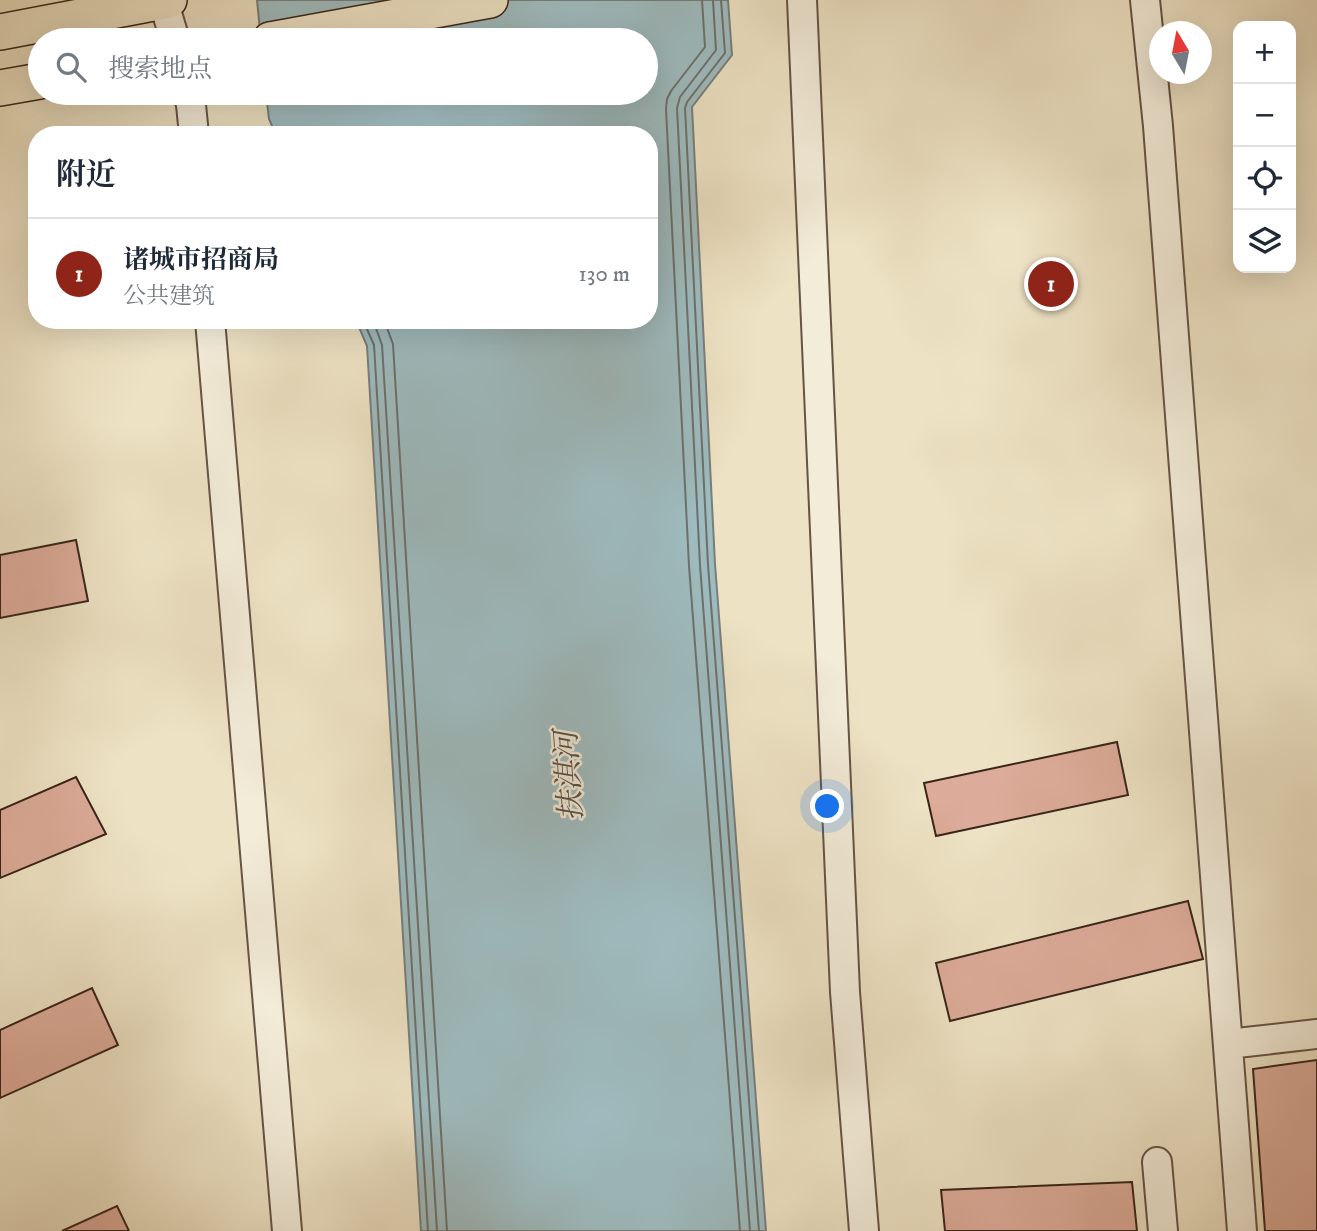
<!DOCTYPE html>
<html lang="zh">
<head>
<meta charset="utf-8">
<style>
	:root { --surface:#fff; --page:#f6f6f7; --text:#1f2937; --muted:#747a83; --line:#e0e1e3; --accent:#8f2418 }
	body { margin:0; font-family:"IM FELL DW Pica","Noto Serif SC",serif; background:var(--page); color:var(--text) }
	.controls { position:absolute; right:21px; top:21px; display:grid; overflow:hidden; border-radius:14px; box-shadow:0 7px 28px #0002 }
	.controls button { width:63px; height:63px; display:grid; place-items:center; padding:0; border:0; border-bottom:2px solid var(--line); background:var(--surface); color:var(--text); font:35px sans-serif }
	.compass { position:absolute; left:1149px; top:21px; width:63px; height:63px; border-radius:50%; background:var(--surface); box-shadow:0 7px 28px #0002; rotate:350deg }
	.you { position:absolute; left:828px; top:807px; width:24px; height:24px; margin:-18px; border:5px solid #fff; border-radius:50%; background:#1a73e8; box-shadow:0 0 0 10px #1a73e833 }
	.badge { display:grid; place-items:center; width:46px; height:46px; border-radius:50%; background:var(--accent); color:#fff; font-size:23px; font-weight:700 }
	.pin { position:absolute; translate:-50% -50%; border:4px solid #fff; box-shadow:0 2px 7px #0006 }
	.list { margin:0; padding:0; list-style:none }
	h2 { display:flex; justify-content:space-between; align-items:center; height:91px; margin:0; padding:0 28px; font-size:30px }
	h2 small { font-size:23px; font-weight:400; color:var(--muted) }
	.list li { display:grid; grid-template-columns:46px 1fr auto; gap:21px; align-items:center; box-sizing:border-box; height:112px; padding:0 28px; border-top:2px solid var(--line) }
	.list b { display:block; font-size:26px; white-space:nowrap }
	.list p { margin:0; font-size:23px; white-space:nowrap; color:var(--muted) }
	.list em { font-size:23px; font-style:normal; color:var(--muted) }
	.icon { flex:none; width:38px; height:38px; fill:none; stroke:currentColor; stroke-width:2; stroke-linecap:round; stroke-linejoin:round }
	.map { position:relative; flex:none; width:1317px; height:1231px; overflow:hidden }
	.search { position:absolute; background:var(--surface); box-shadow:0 7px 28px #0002; left:28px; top:28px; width:630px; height:77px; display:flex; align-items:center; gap:18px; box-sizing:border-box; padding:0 24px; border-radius:38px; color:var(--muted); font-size:26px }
	.panel { position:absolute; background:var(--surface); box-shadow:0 7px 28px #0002; left:28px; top:126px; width:630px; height:203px; border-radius:28px }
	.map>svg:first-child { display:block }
</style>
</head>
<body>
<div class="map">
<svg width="1317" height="1231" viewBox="0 0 1317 1231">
	<rect width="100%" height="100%" fill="#ede2c4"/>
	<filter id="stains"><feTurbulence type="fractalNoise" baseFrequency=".00286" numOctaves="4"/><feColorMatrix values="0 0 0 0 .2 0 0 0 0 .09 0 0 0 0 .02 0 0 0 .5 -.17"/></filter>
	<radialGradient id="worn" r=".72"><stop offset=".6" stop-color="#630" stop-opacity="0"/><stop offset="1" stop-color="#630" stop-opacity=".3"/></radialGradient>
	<!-- water -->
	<path fill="#9ebbbf" stroke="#767f7d" stroke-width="2" d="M257,0H728L732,55L692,107L715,564L766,1231H421L367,346L356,320H649V135H276L269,119L266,93H646V40H261Z"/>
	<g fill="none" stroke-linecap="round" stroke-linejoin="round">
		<!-- shore -->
		<path stroke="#6c706c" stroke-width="2" d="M702,0L705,47L671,91L667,99L666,109L689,566L740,1231
			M713,0L716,50L680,97L677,108L700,565L750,1231
			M721,0L725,53L687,102L685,108L708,565L759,1231
			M363,320L374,345L428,1231
			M373,320L382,345L437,1231
			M384,320L393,344L447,1231"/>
	</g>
	<!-- building -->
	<path fill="#dcab99" stroke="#39241a" stroke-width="2" d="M76,540L88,601L0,618V555Z
		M1117,742L1128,795L936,836L924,783Z
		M76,777L106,834L0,878V810Z
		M1188,901L1203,959L950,1021L936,963Z
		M92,988L118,1045L0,1098V1030Z
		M1317,1060V1231H1265L1253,1069Z
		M1132,1182L1137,1231H945L941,1190Z
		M117,1206L129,1231H62Z"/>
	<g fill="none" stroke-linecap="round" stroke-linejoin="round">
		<!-- minor casing -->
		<g stroke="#665444" stroke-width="32">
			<path id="minor" d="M163,0L175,40
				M802,0L845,992L864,1231
				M1145,0L1158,126L1242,1231
				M188,93L191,105L194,135
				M210,320L287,1231
				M1228,1044L1317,1034
				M1157,1162L1163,1231"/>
		</g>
		<!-- major casing -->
		<g stroke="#39241a" stroke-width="38">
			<path id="major" d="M0,32L169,0
				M270,40L490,0
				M0,88L40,81"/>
		</g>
		<!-- minor -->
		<use href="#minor" stroke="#f3ecd9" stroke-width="28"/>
		<!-- major -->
		<use href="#major" stroke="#ede2c4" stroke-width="35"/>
	</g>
	<g text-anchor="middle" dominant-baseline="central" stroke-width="5" stroke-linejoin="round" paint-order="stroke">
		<!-- water labels -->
		<g font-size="30" font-style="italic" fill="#57514c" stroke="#f3ecd9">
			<text transform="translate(570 776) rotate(-94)">扶淇河</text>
		</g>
	</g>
	<rect width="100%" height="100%" filter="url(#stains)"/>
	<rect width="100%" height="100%" fill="url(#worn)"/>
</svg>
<div class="controls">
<button>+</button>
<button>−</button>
<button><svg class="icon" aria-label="locate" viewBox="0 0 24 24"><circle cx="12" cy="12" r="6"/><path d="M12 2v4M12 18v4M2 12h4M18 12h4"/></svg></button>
<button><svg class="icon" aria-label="layers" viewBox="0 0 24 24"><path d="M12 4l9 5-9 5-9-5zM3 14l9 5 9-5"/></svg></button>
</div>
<svg class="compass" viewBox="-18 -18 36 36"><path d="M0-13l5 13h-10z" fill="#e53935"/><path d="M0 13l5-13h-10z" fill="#747a83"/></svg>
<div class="you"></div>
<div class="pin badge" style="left:1051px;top:284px">1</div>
<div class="search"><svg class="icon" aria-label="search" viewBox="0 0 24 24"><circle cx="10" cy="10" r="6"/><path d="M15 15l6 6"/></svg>搜索地点</div>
<section class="panel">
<h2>附近<small></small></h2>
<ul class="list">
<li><span class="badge">1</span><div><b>诸城市招商局</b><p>公共建筑</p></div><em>130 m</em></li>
</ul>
</section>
</div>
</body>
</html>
